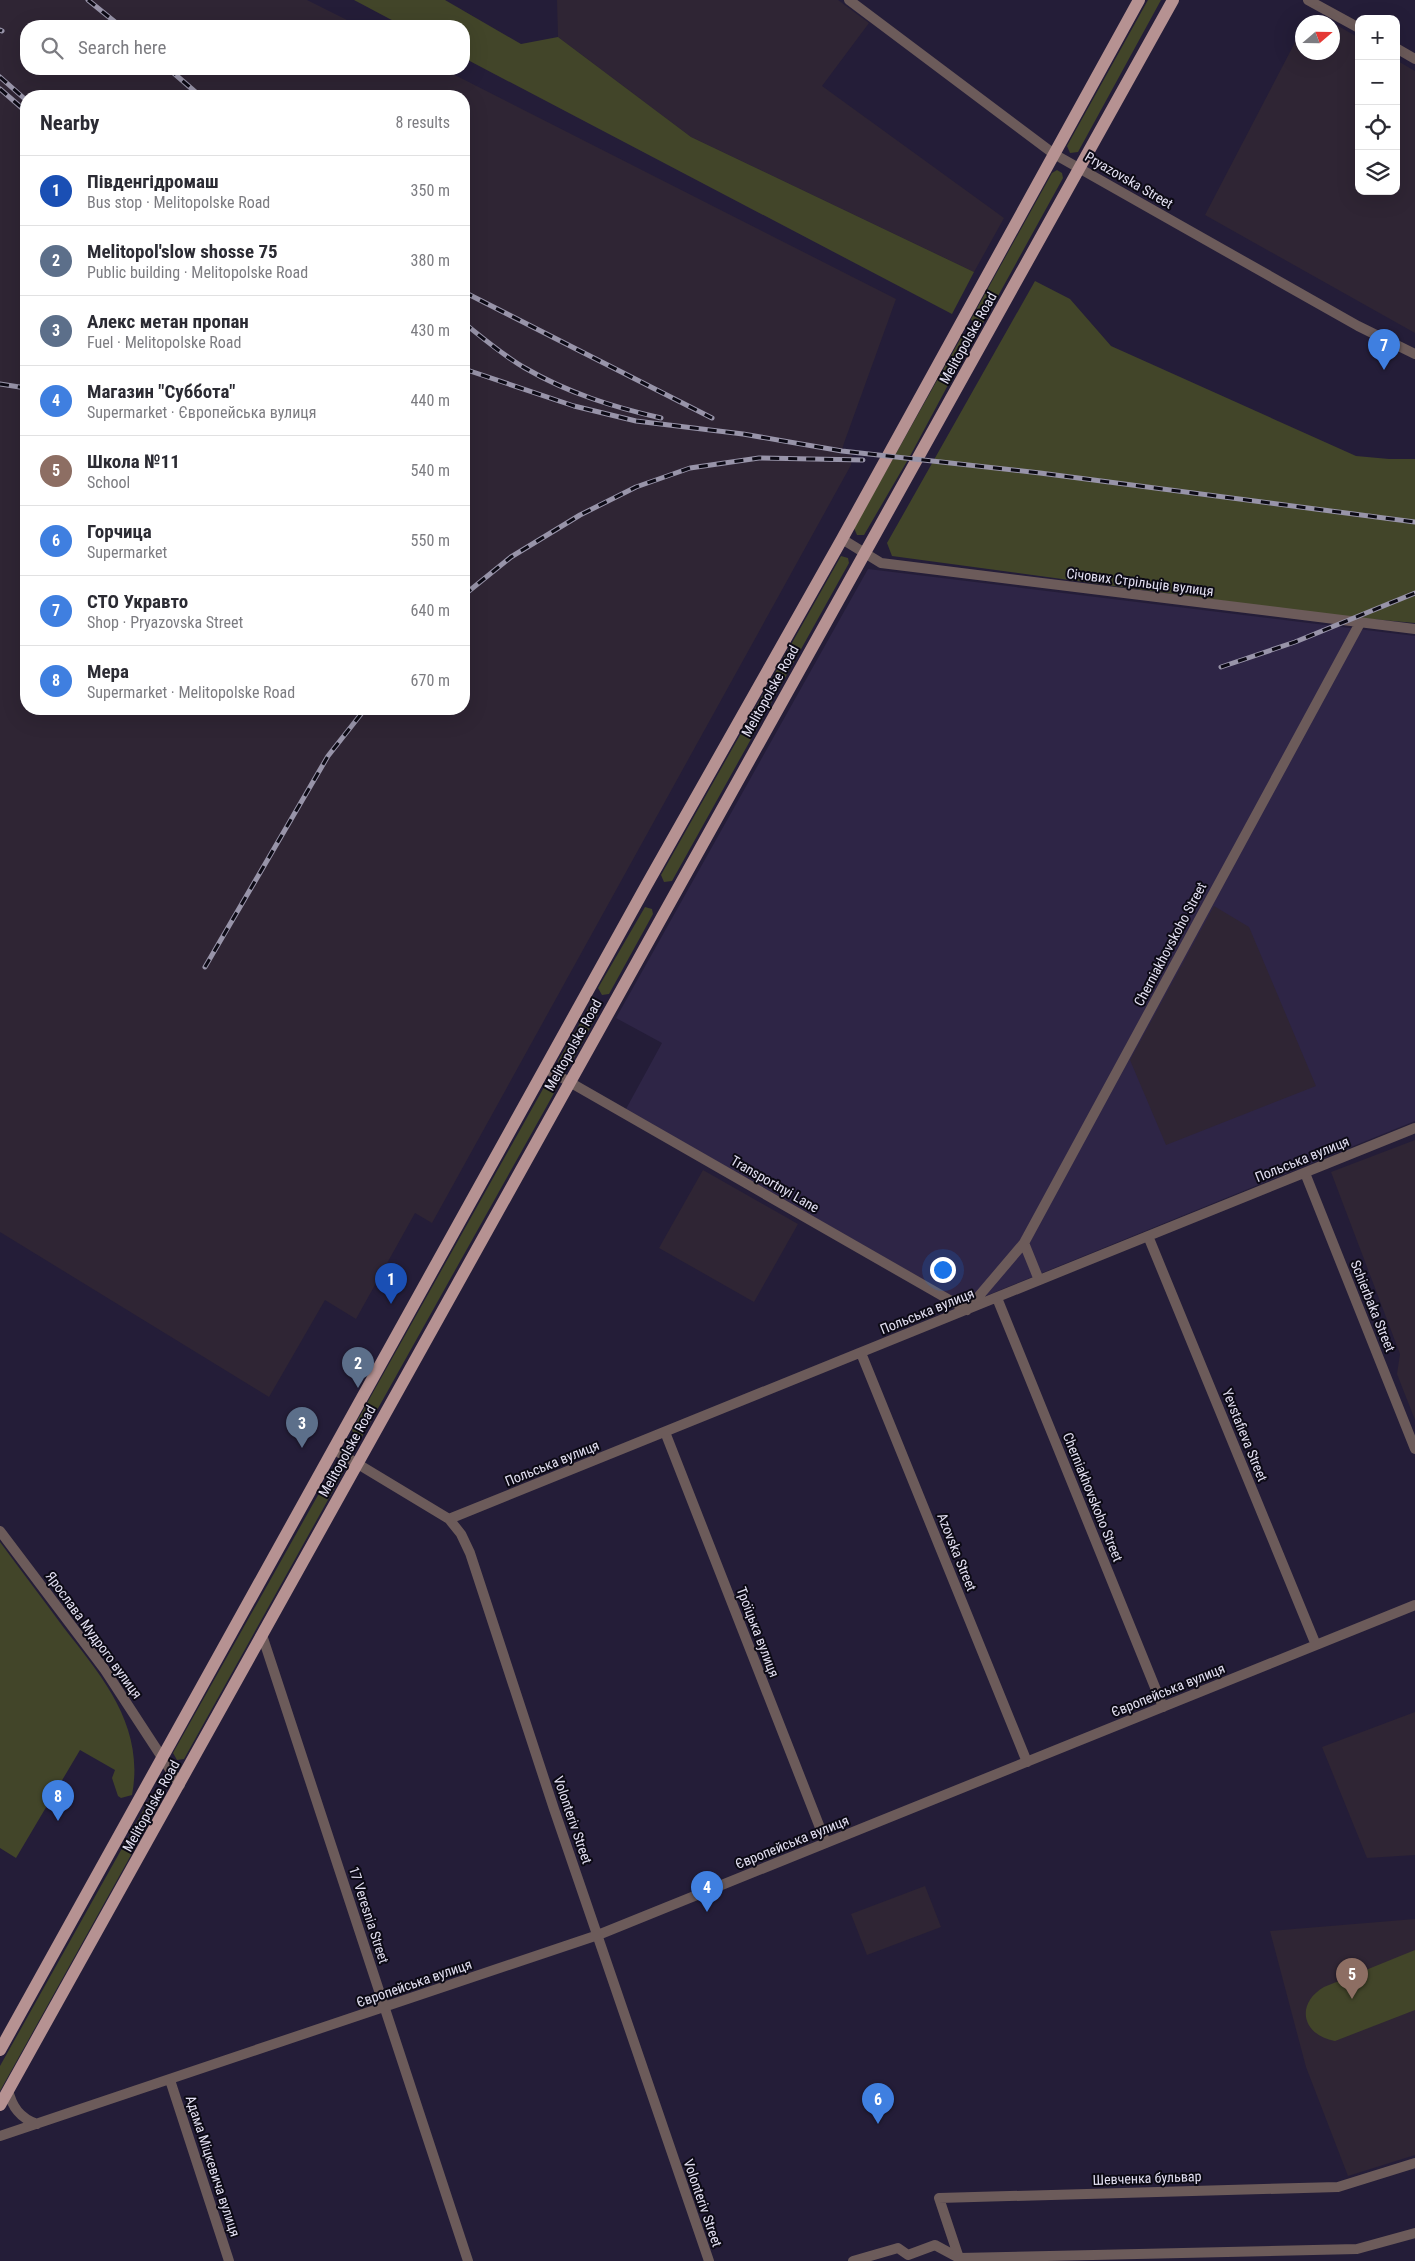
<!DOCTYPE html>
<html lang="en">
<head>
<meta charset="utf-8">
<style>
	:root { --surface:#fff; --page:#f2f2f3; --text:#2b2b33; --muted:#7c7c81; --line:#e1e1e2; --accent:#d93025 }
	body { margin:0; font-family:"Roboto Condensed",sans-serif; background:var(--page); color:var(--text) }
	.controls { position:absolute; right:15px; top:15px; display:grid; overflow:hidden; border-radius:10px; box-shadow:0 5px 20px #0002 }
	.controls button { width:45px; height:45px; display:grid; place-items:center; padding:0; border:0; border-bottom:1px solid var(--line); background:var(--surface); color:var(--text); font:25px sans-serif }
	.compass { position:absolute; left:1295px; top:15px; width:45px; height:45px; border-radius:50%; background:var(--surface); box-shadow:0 5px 20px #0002; rotate:70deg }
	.you { position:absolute; left:942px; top:1269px; width:18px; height:18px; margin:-12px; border:4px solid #fff; border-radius:50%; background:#1a73e8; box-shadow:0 0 0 8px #1a73e833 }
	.badge { display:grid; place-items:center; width:32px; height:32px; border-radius:50%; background:var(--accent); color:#fff; font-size:16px; font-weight:700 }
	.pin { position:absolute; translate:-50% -41px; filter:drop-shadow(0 1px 2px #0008) }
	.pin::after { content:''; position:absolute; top:26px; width:18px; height:15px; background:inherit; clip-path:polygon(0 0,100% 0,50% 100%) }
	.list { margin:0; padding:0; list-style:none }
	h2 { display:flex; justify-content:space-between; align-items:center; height:65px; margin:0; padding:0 20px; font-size:21px }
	h2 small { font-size:16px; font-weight:400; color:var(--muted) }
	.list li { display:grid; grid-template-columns:32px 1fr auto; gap:15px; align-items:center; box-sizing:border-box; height:70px; padding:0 20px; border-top:1px solid var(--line) }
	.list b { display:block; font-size:19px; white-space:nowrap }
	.list p { margin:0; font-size:16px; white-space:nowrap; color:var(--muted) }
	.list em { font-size:16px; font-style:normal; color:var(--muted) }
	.icon { flex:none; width:28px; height:28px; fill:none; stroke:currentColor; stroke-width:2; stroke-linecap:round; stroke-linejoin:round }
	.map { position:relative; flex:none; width:1415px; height:2261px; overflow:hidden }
	.search { position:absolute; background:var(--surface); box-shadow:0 5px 20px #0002; left:20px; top:20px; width:450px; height:55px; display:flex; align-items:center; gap:12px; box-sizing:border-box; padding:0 18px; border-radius:20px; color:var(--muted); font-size:19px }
	.panel { position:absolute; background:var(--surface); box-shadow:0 5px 20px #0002; left:20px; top:90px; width:450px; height:625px; border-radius:20px }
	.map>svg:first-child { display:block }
</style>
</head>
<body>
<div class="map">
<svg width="1415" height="2261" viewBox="0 0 1415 2261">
	<rect width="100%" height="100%" fill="#241d38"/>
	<!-- built -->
	<path fill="#2e2546" d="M868,569L1415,636V1121L966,1304L626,1109L662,1043L616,1018Z"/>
	<!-- industrial -->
	<path fill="#2f2534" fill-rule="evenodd" d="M0,0H307L359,26H26V69H443L896,299L844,443L841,454L852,455L851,465L432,1223L415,1213L356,1319L325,1300L269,1397L0,1232ZM26,96H464V709H26Z
		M557,0H838L869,23L822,86L1004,218L974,272L691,137L558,37Z
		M1333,23L1359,38V191H1396V60L1415,71V333L1205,215L1302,29V52H1332Z
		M1214,906L1249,927L1316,1086L1166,1145L1130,1060Z
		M1415,1140V1420L1397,1374L1400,1354L1331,1172Z
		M703,1170L798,1224L754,1302L659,1248Z
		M1415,1712V1855L1367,1858L1322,1747Z
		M925,1886L941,1927L867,1955L851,1914Z
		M1415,1919V2155L1348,2176L1306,2067L1270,1931Z"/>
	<!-- green -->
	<path fill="#424529" d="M354,0H445L521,44L558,37L691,137L974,272L952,314L464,58V26H403Z
		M1148,0H1161L1078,152L1070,153L1067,146Z
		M1057,170L1062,173L1063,178L982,325L974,326L971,319L1052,173Z
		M1035,281L1070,299L1111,346L1356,456L1389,459H1415V623L1328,615L892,556L887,543Z
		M962,336L969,338L970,344L910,456L864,535H857L854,528Z
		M841,556L848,558L849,563L672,881L664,882L661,875Z
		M645,907L652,909L653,914L609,994L602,995L598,988Z
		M591,1004L598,1006L599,1012L569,1067L561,1068L558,1061Z
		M552,1077L557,1080L558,1086L362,1437H355L352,1430L548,1080Z
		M336,1463L343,1465L344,1471L184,1759L177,1760L173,1753Z
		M0,1542C21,1571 43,1599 64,1628C103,1678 145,1726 132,1795L121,1798L118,1796L112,1778L115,1770L80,1750L16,1858L0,1848Z
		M153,1793L160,1795L161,1801L0,2091V2066Z
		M1415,1950V2010L1335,2041C1302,2035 1295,2004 1324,1987Z"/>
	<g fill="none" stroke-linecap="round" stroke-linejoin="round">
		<!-- minor -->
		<path stroke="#6c5b5a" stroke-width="10" d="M849,0L1054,154L1358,326L1415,354
			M1308,0L1359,28
			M1396,48L1415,59
			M842,539L881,563L1415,629
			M545,1068L967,1310L1024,1243
			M1305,1173L1415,1449
			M1148,1236L1316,1645
			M1039,1280L1024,1243L1360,623
			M997,1298L1163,1707
			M861,1353L1027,1762
			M665,1432L826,1843
			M333,1449L449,1519L461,1534L470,1553L554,1809L709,2261
			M449,1519L1415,1128
			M0,1531L105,1670L180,1785
			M262,1635L468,2261
			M170,2080L229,2261
			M8,2090C12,2107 20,2118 37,2124
			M0,2136L598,1935L1415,1605
			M959,2258L939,2198L1338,2187L1415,2163
			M853,2261L898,2248L908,2255L935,2245L959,2258L1357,2249L1415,2233"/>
		<!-- major -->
		<path stroke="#b69292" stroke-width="12" d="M0,2050L646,886L842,539L1139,0
			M0,2105L1173,0"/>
		<!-- rail casing -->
		<g stroke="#9894a9" stroke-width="5">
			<path id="rail" d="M88,0L120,26
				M0,30L2,31
				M169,69L200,96
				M0,77L26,100
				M0,89L23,109
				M464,292L712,418
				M464,323C484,339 504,356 525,368C568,393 613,407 661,418
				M464,369L574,406L636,421L743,434L842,451L1040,473L1415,522
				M0,384L26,388
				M464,595L511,557L580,515L636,487L690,468L759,458L863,460
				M1221,667L1295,642L1415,593
				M205,967L328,756L365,709"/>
		</g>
		<!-- rail -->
		<use href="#rail" stroke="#0c0a15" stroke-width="3" stroke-dasharray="9" stroke-linecap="butt"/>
	</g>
	<g text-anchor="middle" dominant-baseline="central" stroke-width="4" stroke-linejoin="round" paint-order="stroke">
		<!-- street labels -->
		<g font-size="14" fill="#e2dff1" stroke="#0c0a15">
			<text transform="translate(1129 180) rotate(30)">Pryazovska Street</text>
			<text transform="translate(968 338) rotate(-61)">Melitopolske Road</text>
			<text transform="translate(1140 582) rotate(7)">Січових Стрільців вулиця</text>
			<text transform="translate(770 691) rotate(-61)">Melitopolske Road</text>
			<text transform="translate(1170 944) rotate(-62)">Cherniakhovskoho Street</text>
			<text transform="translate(573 1045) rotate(-61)">Melitopolske Road</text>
			<text transform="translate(1302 1159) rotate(-22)">Польська вулиця</text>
			<text transform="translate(775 1184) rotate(30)">Transportnyi Lane</text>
			<text transform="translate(1373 1306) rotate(68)">Schierbaka Street</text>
			<text transform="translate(927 1311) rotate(-22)">Польська вулиця</text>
			<text transform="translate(1245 1435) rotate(68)">Yevstafieva Street</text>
			<text transform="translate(347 1451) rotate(-61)">Melitopolske Road</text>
			<text transform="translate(552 1463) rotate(-22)">Польська вулиця</text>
			<text transform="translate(1093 1497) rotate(68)">Cherniakhovskoho Street</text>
			<text transform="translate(957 1552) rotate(68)">Azovska Street</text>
			<text transform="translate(758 1632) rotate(69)">Троїцька вулиця</text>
			<text transform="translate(94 1635) rotate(54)">Ярослава Мудрого вулиця</text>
			<text transform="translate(1168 1690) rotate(-22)">Європейська вулиця</text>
			<text transform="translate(151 1806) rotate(-61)">Melitopolske Road</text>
			<text transform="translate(573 1820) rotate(71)">Volonteriv Street</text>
			<text transform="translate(792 1842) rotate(-22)">Європейська вулиця</text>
			<text transform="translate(369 1915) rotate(72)">17 Veresnia Street</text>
			<text transform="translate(414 1983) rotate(-19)">Європейська вулиця</text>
			<text transform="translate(213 2166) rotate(72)">Адама Міцкевича вулиця</text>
			<text transform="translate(1147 2178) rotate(-2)">Шевченка бульвар</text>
			<text transform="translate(703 2203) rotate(71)">Volonteriv Street</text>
		</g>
	</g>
</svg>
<div class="controls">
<button>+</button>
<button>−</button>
<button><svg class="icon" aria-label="locate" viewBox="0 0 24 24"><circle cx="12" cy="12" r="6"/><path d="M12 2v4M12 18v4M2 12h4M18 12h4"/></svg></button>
<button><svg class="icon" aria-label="layers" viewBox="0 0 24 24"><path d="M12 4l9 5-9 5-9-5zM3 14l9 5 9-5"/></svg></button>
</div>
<svg class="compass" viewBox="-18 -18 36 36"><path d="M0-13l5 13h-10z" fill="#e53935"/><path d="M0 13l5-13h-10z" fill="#7c7c81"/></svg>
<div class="you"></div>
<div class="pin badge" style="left:391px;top:1304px;background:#1a4fb4">1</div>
<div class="pin badge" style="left:358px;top:1388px;background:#5c6f8a">2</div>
<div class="pin badge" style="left:302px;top:1448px;background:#5c6f8a">3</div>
<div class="pin badge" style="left:707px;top:1912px;background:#3f7fe0">4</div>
<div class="pin badge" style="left:1352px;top:1999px;background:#8d6e63">5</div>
<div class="pin badge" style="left:878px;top:2124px;background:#3f7fe0">6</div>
<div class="pin badge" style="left:1384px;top:370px;background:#3f7fe0">7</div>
<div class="pin badge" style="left:58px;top:1821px;background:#3f7fe0">8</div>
<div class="search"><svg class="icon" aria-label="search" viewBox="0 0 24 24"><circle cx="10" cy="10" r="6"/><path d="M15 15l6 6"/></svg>Search here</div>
<section class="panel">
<h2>Nearby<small>8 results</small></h2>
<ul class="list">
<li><span class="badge" style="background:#1a4fb4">1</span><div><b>Південгідромаш</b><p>Bus stop · Melitopolske Road</p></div><em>350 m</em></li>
<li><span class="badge" style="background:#5c6f8a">2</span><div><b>Melitopol'slow shosse 75</b><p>Public building · Melitopolske Road</p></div><em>380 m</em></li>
<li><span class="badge" style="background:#5c6f8a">3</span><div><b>Алекс метан пропан</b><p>Fuel · Melitopolske Road</p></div><em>430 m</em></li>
<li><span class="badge" style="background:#3f7fe0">4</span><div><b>Магазин &quot;Суббота&quot;</b><p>Supermarket · Європейська вулиця</p></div><em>440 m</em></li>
<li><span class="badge" style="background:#8d6e63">5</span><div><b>Школа №11</b><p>School</p></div><em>540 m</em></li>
<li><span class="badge" style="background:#3f7fe0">6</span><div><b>Горчица</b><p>Supermarket</p></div><em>550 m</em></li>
<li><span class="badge" style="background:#3f7fe0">7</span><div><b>СТО Укравто</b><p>Shop · Pryazovska Street</p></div><em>640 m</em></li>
<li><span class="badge" style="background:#3f7fe0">8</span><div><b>Мера</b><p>Supermarket · Melitopolske Road</p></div><em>670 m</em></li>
</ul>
</section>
</div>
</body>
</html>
